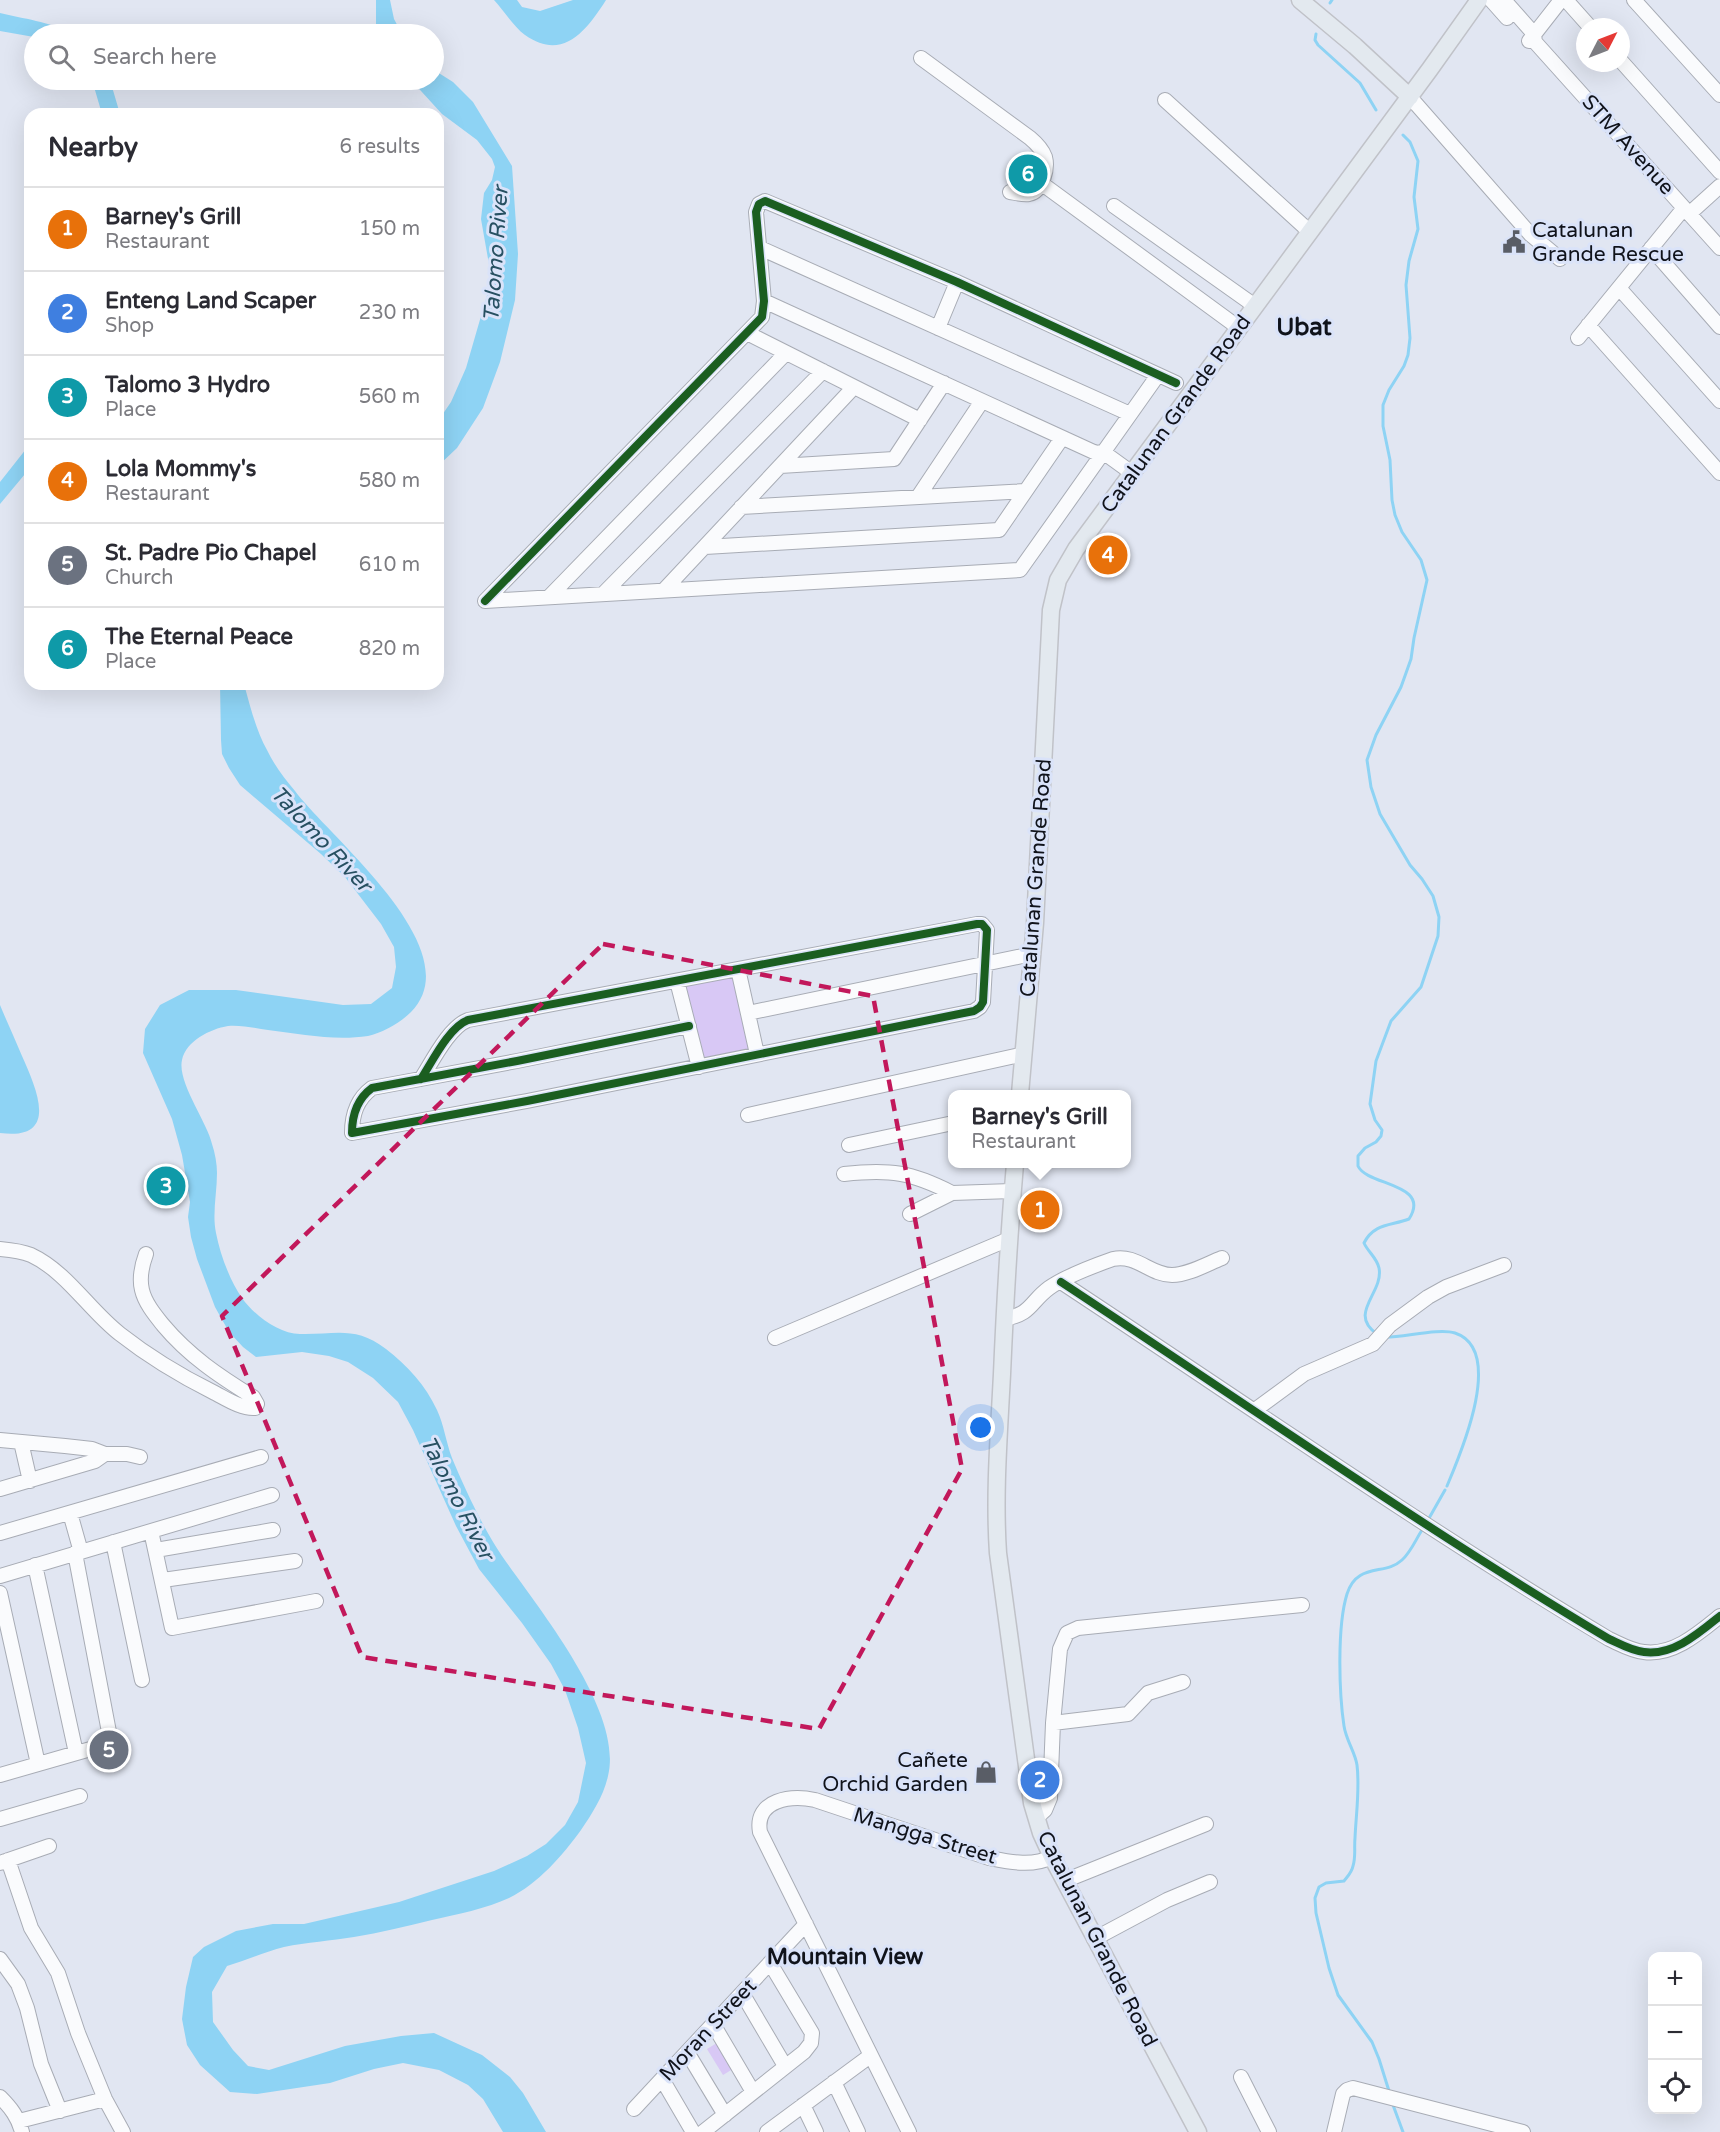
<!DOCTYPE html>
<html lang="en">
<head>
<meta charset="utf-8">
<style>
	:root { --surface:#fff; --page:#f7f7f7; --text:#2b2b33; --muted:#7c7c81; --line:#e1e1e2; --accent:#0b8043 }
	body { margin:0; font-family:"Varela Round",sans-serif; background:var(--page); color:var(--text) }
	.controls { position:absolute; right:18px; bottom:18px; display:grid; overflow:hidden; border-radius:12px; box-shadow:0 6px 24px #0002 }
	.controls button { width:54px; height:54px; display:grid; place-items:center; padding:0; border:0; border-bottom:2px solid var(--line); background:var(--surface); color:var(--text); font:30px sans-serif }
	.compass { position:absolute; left:1576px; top:18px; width:54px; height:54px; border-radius:50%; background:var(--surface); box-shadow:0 6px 24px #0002; rotate:48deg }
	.you { position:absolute; left:981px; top:1428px; width:21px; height:21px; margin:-15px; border:4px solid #fff; border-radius:50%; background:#1a73e8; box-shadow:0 0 0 9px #1a73e833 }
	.badge { display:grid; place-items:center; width:39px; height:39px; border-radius:50%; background:var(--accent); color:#fff; font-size:20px; font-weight:700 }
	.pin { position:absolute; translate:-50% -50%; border:3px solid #fff; box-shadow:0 2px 6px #0006 }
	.popup { position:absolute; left:948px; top:1090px; width:183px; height:78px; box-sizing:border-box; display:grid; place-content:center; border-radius:12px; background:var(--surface); filter:drop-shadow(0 2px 4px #0005); font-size:20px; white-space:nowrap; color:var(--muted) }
	.popup b { font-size:22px; color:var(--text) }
	.popup::after { content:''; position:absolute; left:50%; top:100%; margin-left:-12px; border:12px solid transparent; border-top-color:var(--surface) }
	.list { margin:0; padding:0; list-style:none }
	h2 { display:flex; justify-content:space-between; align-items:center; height:78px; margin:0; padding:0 24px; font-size:26px }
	h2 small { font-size:20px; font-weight:400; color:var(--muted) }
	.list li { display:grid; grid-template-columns:39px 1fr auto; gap:18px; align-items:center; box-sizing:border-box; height:84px; padding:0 24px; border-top:2px solid var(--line) }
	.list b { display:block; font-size:22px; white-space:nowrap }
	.list p { margin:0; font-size:20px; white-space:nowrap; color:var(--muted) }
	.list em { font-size:20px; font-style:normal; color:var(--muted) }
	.icon { flex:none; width:33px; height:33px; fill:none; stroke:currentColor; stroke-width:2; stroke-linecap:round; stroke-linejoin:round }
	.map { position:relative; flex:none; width:1720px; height:2132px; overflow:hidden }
	.search { position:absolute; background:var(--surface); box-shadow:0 6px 24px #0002; left:24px; top:24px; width:420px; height:66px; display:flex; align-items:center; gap:15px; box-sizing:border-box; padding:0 21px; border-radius:33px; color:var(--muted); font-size:22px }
	.panel { position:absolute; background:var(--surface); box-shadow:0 6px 24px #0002; left:24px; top:108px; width:420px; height:582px; border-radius:18px }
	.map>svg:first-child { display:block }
</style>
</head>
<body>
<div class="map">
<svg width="1720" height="2132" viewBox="0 0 1720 2132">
	<rect width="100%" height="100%" fill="#e1e6f2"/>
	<!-- green -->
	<path fill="#d8c8f5" d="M732,975L750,1049L702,1060L683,986Z
		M725,2038L741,2064L723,2075L707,2049Z"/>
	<!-- water -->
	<path fill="#8ed3f4" d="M376,0H390L394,19L402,34H380L376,27Z
		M494,0H517L522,7L540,11L573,0H606C587,30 563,62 525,35C514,27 504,11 494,0Z
		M0,13C23,19 50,21 70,34H34V37L0,31Z
		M434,70L453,82L473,102L512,166L518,254L515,300L500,362L483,408L457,448L438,466V421L451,402L466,368L490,285V270L481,219L484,193L492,180L495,167L492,159L477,140L442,114L411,80H434Z
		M92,80H110L120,114H102Z
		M30,444V468L0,504V482Z
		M220,684H244C250,706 256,730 267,750C274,765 285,779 295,791C329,837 472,950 411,1012C400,1023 382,1033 368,1036C334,1041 301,1034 268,1030C255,1028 241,1025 228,1026C210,1029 186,1041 182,1060C177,1082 207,1122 212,1144C215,1153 217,1164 217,1173C217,1193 212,1214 216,1233C220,1254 230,1281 242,1298C254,1315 279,1334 300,1334C334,1335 355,1325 386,1349C407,1365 426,1386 437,1410C444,1425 446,1442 452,1458C464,1487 484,1530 502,1556C537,1607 624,1711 608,1776C604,1795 592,1814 581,1830C563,1855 538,1884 509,1898C488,1908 455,1915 432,1920C406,1926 380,1933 354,1937C331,1941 307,1942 284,1947C265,1952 246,1960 227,1966L212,1992L213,2022L233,2050L248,2066L269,2070L345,2046L401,2036L434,2033L482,2055L510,2077L523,2093L546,2132H503L483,2099L468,2085L439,2070L403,2063L374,2069L330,2083L257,2094L230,2092L200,2065L187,2045L182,2019L186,1987L193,1957L204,1947L236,1931L273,1924H304L399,1902L494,1871L527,1856L546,1844L565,1825L578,1802L586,1763L578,1728L565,1690L551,1664L522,1623L479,1569L456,1526L413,1430L398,1402L373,1378L348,1362L329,1356L302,1352L256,1357L243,1347L229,1332L215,1307L197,1259L191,1237L188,1217L190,1202L182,1155L172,1119L143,1053L145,1029L160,1005L189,990H236L343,1005L371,1004L392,988L396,967L394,947L381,924L345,877L321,854L240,785L229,768L222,754L221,740Z
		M0,1005C7,1022 15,1039 22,1056C36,1088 61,1141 0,1133Z"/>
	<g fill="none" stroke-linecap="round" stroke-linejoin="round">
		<!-- stream -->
		<path stroke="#8ed3f4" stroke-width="3" d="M1330,3L1332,0
			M1316,34L1315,40L1318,45L1360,83L1376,110
			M1377,1334C1347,1313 1384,1293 1379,1268C1377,1258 1368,1252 1364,1243C1374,1223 1391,1226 1409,1219C1432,1183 1367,1186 1358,1166C1358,1164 1358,1158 1358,1156L1365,1148L1376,1142L1381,1136L1382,1130L1375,1120L1370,1104L1376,1061L1391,1021L1421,987L1438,936L1439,917L1433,896L1422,879L1410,865L1380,814L1371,787L1367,760L1376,735L1401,687L1411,659L1414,638L1427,580L1421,560L1402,532L1395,515L1392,500L1390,460L1383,426V405L1389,390L1404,366L1408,355L1410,338L1406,285L1409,261L1418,229L1414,197L1418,161L1410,142L1403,135
			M1386,1337C1405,1337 1439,1328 1455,1333C1506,1350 1460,1455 1447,1486
			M1428,1520L1445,1490
			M1389,2091L1379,2059L1372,2042L1338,1995L1329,1968L1316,1913L1315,1898L1319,1887L1326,1883L1344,1881C1348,1876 1352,1872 1353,1866C1356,1857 1354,1848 1355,1838C1356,1814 1360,1789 1357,1765C1355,1752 1346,1740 1344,1726C1339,1693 1337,1626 1347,1594C1357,1562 1385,1576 1402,1560C1411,1552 1416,1539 1422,1530
			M1393,2105L1403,2132"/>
		<!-- minor casing -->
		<g stroke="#a8acb5" stroke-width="16">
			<path id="minor" d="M1491,0L1507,18
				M1504,0L1534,34L1535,42L1720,248
				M1566,0L1590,27
				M1634,0L1720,95
				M1529,41L1561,0
				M921,58L1030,138C1036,143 1042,149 1045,157C1048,168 1043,191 1029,194C1023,195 1016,193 1010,192
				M1621,61L1720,172
				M1410,97L1530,234L1560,259
				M1165,100L1310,232
				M1041,183L1239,328
				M1114,206L1255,306
				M1689,214L1720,186
				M760,248L1130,414
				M1651,248L1720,327
				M1619,288L1720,401
				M764,301L1096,453L1103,452L1132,473
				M1588,325L1720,473
				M938,328L957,282
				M747,333L920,420
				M1578,338L1684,208
				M780,466L894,459L944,383
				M918,497L982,401
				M741,507L1025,491
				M705,547L999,530L1062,438
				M664,590L854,387
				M603,594L823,371
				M549,597L786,353
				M485,601L762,317L764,301L756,212L759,204L765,201L957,282L1176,383
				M485,601L1020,570L1158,375
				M738,969L757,1054
				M677,981L699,1067
				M748,1013L1032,954
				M421,1079C432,1062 449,1027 468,1020L977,924H982L987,930L983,1002L980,1007L974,1011L527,1101L352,1133C352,1114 357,1099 372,1088L517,1061L689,1026
				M748,1115L1024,1054
				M849,1145L953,1123
				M844,1174C890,1169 911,1172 952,1193
				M910,1214L952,1193L1012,1191
				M0,1249C11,1250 21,1251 31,1255C67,1272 89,1310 120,1334C148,1356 181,1376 213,1392C225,1398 241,1409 255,1408L257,1404L253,1397C219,1376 189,1356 163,1325C155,1315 145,1303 142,1290C139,1278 142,1265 146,1254
				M1061,1282C1243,1402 1422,1527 1609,1639C1620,1644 1632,1651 1644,1652C1673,1656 1699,1633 1720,1616
				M1004,1319C1032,1314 1030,1302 1049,1288C1066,1276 1093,1266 1113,1259C1137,1254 1150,1275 1172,1275C1188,1275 1207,1264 1222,1258
				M775,1338L1009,1239
				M1255,1410L1304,1374L1373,1344L1390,1325L1428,1297L1446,1287L1504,1265
				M0,1440L65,1446L92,1449L105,1454H127L140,1457
				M21,1442L30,1481
				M0,1489L95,1461L105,1454
				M70,1513L81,1552
				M151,1531L172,1628L316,1601
				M0,1533L261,1457
				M113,1542L142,1680
				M156,1550L273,1530
				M35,1565L76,1753
				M0,1576L272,1495
				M163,1580L295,1561
				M0,1593L38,1764
				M1053,1723L1128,1714L1148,1693L1183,1682
				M0,1775L101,1746L108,1739L109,1732L75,1553
				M1036,1818L1045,1810L1050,1798L1053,1723L1060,1649L1067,1633L1078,1628L1302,1605
				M0,1819L80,1796
				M8,1860L31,1928L58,1973L78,2033L105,2099L123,2132
				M0,1863L49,1846
				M1064,1881L1206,1824
				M1094,1939L1167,1900L1210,1882
				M0,1959L18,1984L27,2008L41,2064L60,2111
				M742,1993L785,2066
				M713,2024L753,2092
				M687,2052L725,2115
				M1241,2077L1269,2132
				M662,2079L693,2132
				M834,2082L858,2132
				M0,2097C11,2108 18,2117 22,2132
				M803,2105L816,2132
				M634,2109L806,1924
				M19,2121L105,2099
				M703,2132L804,2052L811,2043L812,2033L770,1963
				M767,2132L870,2056
				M909,2132L760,1832C754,1799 792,1795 815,1800L989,1858C1010,1862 1032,1867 1052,1857
				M1334,2132L1343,2094L1347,2090L1353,2088L1523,2132"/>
		</g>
		<!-- major casing -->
		<g stroke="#c0c2c8" stroke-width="19">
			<path id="major" d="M1300,0L1355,46L1410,97
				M1020,1094L1035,923L1051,610L1058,580L1076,549L1430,69L1479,0
				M1015,1164C1009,1234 1005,1304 1002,1374C999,1434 994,1494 998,1553L1032,1803L1041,1833L1052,1857L1198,2132"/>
		</g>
		<!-- minor -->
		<use href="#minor" stroke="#fafbfd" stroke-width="14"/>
		<!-- major -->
		<use href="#major" stroke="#e3e9ef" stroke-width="16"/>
		<!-- cycleway casing -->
		<g stroke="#dae3f9" stroke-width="11">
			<path id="cycleway" d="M485,601L762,317L764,301L756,212L759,204L765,201L957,282L1176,383
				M421,1079C432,1062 449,1027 468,1020L977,924H982L987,930L983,1002L980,1007L974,1011L527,1101L352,1133C352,1114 357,1099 372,1088L517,1061L689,1026
				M1061,1282C1243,1402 1422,1527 1609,1639C1620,1644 1632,1651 1644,1652C1673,1656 1699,1633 1720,1616"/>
		</g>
		<!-- cycleway -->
		<use href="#cycleway" stroke="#1b5e20" stroke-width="8"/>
	</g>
	<!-- marked area -->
	<path fill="none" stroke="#c2185b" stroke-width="4.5" stroke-dasharray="12 8" stroke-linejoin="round" d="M603,944L873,996L962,1469L819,1729L362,1657L222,1316Z"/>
	<!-- icons -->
	<defs>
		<g id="civic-bare" transform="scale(1.8)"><path d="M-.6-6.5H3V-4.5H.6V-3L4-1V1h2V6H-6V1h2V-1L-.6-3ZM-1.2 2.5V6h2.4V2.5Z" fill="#595d66" stroke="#dae3f9" stroke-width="2.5" paint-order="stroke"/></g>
		<g id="shop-bare" transform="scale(1.8)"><path d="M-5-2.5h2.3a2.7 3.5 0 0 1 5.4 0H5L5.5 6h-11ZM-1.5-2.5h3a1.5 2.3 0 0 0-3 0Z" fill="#595d66" stroke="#dae3f9" stroke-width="2.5" paint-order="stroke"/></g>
	</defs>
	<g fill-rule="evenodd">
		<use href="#civic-bare" x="1514" y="242"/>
		<use href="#shop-bare" x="986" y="1772"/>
	</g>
	<g text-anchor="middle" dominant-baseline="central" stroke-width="6" stroke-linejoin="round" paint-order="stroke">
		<!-- street labels -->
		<g font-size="21" fill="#10131b" stroke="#dae3f9">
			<text transform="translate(1628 145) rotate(48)">STM Avenue</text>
			<text transform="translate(1176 414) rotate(-54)">Catalunan Grande Road</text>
			<text transform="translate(1036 878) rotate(-86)">Catalunan Grande Road</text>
			<text transform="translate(925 1836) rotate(17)">Mangga Street</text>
			<text transform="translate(1097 1939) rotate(63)">Catalunan Grande Road</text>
			<text transform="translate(708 2030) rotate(-47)">Moran Street</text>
		</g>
		<!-- poi labels -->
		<g font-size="21" fill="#10131b" stroke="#dae3f9" text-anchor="start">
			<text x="1532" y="230">Catalunan<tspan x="1532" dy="24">Grande Rescue</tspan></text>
			<text x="968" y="1760" text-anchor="end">Cañete<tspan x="968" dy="24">Orchid Garden</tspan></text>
		</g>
		<!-- water labels -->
		<g font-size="22" font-style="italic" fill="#275062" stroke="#dae3f9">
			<text transform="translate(496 254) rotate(-86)">Talomo River</text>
			<text transform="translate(321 839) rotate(47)">Talomo River</text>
			<text transform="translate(457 1498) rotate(63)">Talomo River</text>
		</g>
		<!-- neighbourhood labels -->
		<g font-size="22" font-weight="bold" fill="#10131b" stroke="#dae3f9">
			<text x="845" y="1957">Mountain View</text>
		</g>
		<!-- quarter labels -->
		<g font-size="24" font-weight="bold" fill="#10131b" stroke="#dae3f9">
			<text x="1304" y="327">Ubat</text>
		</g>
	</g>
</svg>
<div class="controls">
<button>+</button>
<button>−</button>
<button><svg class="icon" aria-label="locate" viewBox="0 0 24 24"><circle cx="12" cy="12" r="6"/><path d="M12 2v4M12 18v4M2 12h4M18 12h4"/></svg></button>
</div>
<svg class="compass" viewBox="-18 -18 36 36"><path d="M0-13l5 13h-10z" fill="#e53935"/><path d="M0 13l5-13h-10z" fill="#7c7c81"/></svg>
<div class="you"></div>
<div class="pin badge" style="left:1040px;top:1210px;background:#e8710a">1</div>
<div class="popup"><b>Barney's Grill</b>Restaurant</div>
<div class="pin badge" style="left:1040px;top:1780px;background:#3f7fe0">2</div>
<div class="pin badge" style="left:166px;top:1186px;background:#0f9aa8">3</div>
<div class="pin badge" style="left:1108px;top:555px;background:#e8710a">4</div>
<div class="pin badge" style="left:109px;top:1750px;background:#6b7280">5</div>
<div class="pin badge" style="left:1028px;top:174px;background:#0f9aa8">6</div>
<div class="search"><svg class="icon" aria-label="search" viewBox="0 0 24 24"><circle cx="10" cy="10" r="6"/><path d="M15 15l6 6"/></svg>Search here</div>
<section class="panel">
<h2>Nearby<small>6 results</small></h2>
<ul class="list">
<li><span class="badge" style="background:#e8710a">1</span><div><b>Barney's Grill</b><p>Restaurant</p></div><em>150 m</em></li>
<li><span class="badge" style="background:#3f7fe0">2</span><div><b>Enteng Land Scaper</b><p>Shop</p></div><em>230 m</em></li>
<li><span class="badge" style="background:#0f9aa8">3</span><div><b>Talomo 3 Hydro</b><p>Place</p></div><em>560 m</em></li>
<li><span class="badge" style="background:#e8710a">4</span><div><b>Lola Mommy's</b><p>Restaurant</p></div><em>580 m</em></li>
<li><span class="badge" style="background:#6b7280">5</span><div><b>St. Padre Pio Chapel</b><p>Church</p></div><em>610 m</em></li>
<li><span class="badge" style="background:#0f9aa8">6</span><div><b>The Eternal Peace</b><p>Place</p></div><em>820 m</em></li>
</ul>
</section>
</div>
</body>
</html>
